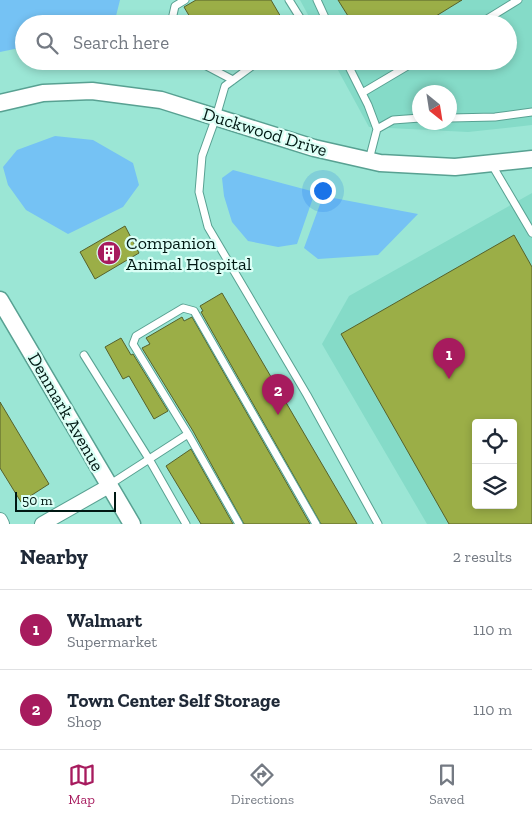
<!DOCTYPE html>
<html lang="en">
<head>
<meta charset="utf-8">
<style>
	:root { --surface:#fff; --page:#f2f2f3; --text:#1f2937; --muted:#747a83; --line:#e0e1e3; --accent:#a71b5e }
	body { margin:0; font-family:"Zilla Slab",serif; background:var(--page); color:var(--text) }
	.controls { position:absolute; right:15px; bottom:15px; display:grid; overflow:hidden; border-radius:5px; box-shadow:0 2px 8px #0003 }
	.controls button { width:45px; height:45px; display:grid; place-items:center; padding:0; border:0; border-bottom:1px solid var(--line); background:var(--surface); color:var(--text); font:25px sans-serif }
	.compass { position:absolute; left:412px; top:85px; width:45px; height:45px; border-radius:50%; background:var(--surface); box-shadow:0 2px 8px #0003; rotate:150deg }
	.scale { position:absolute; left:15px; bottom:12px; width:101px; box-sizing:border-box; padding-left:5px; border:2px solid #001813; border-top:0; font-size:14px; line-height:18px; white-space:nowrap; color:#001813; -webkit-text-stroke:4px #dbfff6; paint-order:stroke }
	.you { position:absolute; left:322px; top:190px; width:18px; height:18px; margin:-12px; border:4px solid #fff; border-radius:50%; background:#1a73e8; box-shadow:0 0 0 8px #1a73e833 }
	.badge { display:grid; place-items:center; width:32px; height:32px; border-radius:50%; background:var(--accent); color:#fff; font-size:16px; font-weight:700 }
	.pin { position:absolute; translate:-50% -41px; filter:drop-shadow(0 1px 2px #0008) }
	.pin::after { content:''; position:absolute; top:26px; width:18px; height:15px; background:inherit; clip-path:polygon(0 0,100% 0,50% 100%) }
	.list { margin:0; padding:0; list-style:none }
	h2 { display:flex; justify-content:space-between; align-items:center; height:65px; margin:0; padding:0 20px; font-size:21px }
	h2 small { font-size:16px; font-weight:400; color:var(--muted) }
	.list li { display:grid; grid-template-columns:32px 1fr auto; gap:15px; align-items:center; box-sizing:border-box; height:80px; padding:0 20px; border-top:1px solid var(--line) }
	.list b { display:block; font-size:19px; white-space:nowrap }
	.list p { margin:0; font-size:16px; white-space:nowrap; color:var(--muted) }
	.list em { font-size:16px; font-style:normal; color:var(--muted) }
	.icon { flex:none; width:28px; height:28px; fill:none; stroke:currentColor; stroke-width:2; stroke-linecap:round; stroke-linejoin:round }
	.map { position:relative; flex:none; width:532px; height:524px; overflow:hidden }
	.search { position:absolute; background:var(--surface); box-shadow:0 2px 8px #0003; left:15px; right:15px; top:15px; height:55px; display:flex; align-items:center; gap:12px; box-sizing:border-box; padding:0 18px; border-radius:28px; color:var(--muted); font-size:19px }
	.sheet { height:225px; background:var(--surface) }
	nav { display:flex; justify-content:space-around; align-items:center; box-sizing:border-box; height:70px; border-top:1px solid var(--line); background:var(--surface); font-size:14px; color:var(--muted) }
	nav a { display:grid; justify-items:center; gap:2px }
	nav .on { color:var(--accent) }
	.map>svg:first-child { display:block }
</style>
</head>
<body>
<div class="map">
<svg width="532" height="524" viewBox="0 0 532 524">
	<rect width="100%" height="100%" fill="#9be6d5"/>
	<!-- built -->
	<path fill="#85dbc8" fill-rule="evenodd" d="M300,0H532V125L468,132L369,127L333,61H508V24H313ZM420,92H450V122H420Z
		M532,193V524H427L322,344L349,296ZM476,423H513V505H476Z"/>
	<!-- water -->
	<path fill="#75c2f4" d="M0,0H120L114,24H24V47L0,52Z
		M55,136L93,140L133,163L139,185L123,207L68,234L26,210L8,185L3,167L17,150Z
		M233,170L315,192L297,244L278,247L248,241L232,222L224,196L222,178Z
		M323,196L418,214L378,255L318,259L304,248Z"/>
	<!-- building -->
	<path fill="#9bae47" stroke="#56612b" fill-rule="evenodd" d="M196,0H271L285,24H194L184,7Z
		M338,0H462L423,24H353Z
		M125,226L139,253L95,279L80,252Z
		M514,235L532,267V524H449L341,334ZM476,423H513V505H476Z
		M222,293L357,524H321L201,312L203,311L200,306Z
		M182,317L184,321L192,317L310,524H244L193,431L142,348L150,344L146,338Z
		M121,338L131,355L133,354L168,411L154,419L129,376L123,379L105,347Z
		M0,402L49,484L21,502L0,468Z
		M191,449L233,524H201L166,466Z"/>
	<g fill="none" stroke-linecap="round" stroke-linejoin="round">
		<!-- service casing -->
		<g stroke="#58a192" stroke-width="9">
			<path id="service" d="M289,0L304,24
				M317,0L328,24
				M171,24L175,6L185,0
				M479,24L518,0
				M197,61L233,80
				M259,61L225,86L216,117L202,156L199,192L208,227L307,395L378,524
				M346,61L368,105L377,129
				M362,93L416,61
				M450,118L495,117L532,112
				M369,160L377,129L393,120L420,118
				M492,165L532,233
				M84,355L149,459L186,524
				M109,485L188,434
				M239,524L188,434L133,344L136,336L183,308L194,311L316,524"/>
		</g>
		<!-- minor casing -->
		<g stroke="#58a192" stroke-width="16">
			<path id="minor" d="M0,520L2,524
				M42,524L109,486"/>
		</g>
		<!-- tertiary casing -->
		<g stroke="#58a192" stroke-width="19">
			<path id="tertiary" d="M0,103L43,93L92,91L161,100L314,148L380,163L455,167L532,159
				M0,300L132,524"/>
		</g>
		<!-- service -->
		<use href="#service" stroke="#fff" stroke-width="7"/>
		<!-- minor -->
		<use href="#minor" stroke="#fff" stroke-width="14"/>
		<!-- tertiary -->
		<use href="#tertiary" stroke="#fff" stroke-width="16"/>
	</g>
	<!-- icons -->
	<defs>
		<g id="building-disc" transform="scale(1.25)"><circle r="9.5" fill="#a71b5e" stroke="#dbfff6"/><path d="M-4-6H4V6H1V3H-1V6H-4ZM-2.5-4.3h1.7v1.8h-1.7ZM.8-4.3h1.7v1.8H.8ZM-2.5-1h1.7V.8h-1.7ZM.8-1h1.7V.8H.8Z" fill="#fff"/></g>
	</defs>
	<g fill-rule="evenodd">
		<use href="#building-disc" x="109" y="253"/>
	</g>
	<g text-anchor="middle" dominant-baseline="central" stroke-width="4.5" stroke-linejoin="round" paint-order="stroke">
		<!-- street labels -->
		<g font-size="18" fill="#001813" stroke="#dbfff6">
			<text transform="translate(265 132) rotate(17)">Duckwood Drive</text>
			<text transform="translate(66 412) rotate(60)">Denmark Avenue</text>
		</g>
		<!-- poi labels -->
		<g font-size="18" fill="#001813" stroke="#dbfff6" text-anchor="start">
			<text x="126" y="243">Companion<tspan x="126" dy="21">Animal Hospital</tspan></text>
		</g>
	</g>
</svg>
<div class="controls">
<button><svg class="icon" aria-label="locate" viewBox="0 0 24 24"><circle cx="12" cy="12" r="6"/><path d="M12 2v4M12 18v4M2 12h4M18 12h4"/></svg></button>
<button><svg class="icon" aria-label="layers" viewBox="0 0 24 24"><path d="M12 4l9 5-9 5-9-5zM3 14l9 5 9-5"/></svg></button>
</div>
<svg class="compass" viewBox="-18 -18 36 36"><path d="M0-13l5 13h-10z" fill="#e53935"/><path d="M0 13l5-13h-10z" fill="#747a83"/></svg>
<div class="scale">50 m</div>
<div class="you"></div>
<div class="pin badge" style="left:449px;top:379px">1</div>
<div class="pin badge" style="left:278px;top:415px">2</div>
<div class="search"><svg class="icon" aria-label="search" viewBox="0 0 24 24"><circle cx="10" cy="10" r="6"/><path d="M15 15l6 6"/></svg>Search here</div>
</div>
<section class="sheet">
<h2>Nearby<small>2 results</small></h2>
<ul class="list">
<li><span class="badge">1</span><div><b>Walmart</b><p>Supermarket</p></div><em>110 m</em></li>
<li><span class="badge">2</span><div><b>Town Center Self Storage</b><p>Shop</p></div><em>110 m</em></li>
</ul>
</section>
<nav>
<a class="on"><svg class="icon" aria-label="map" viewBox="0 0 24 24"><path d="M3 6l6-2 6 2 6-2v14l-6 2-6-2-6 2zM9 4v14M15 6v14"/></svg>Map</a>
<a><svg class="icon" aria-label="directions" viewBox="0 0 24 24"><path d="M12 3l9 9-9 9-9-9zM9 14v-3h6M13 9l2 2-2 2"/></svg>Directions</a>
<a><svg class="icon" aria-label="saved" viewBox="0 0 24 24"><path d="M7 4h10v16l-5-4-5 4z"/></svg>Saved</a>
</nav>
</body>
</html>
